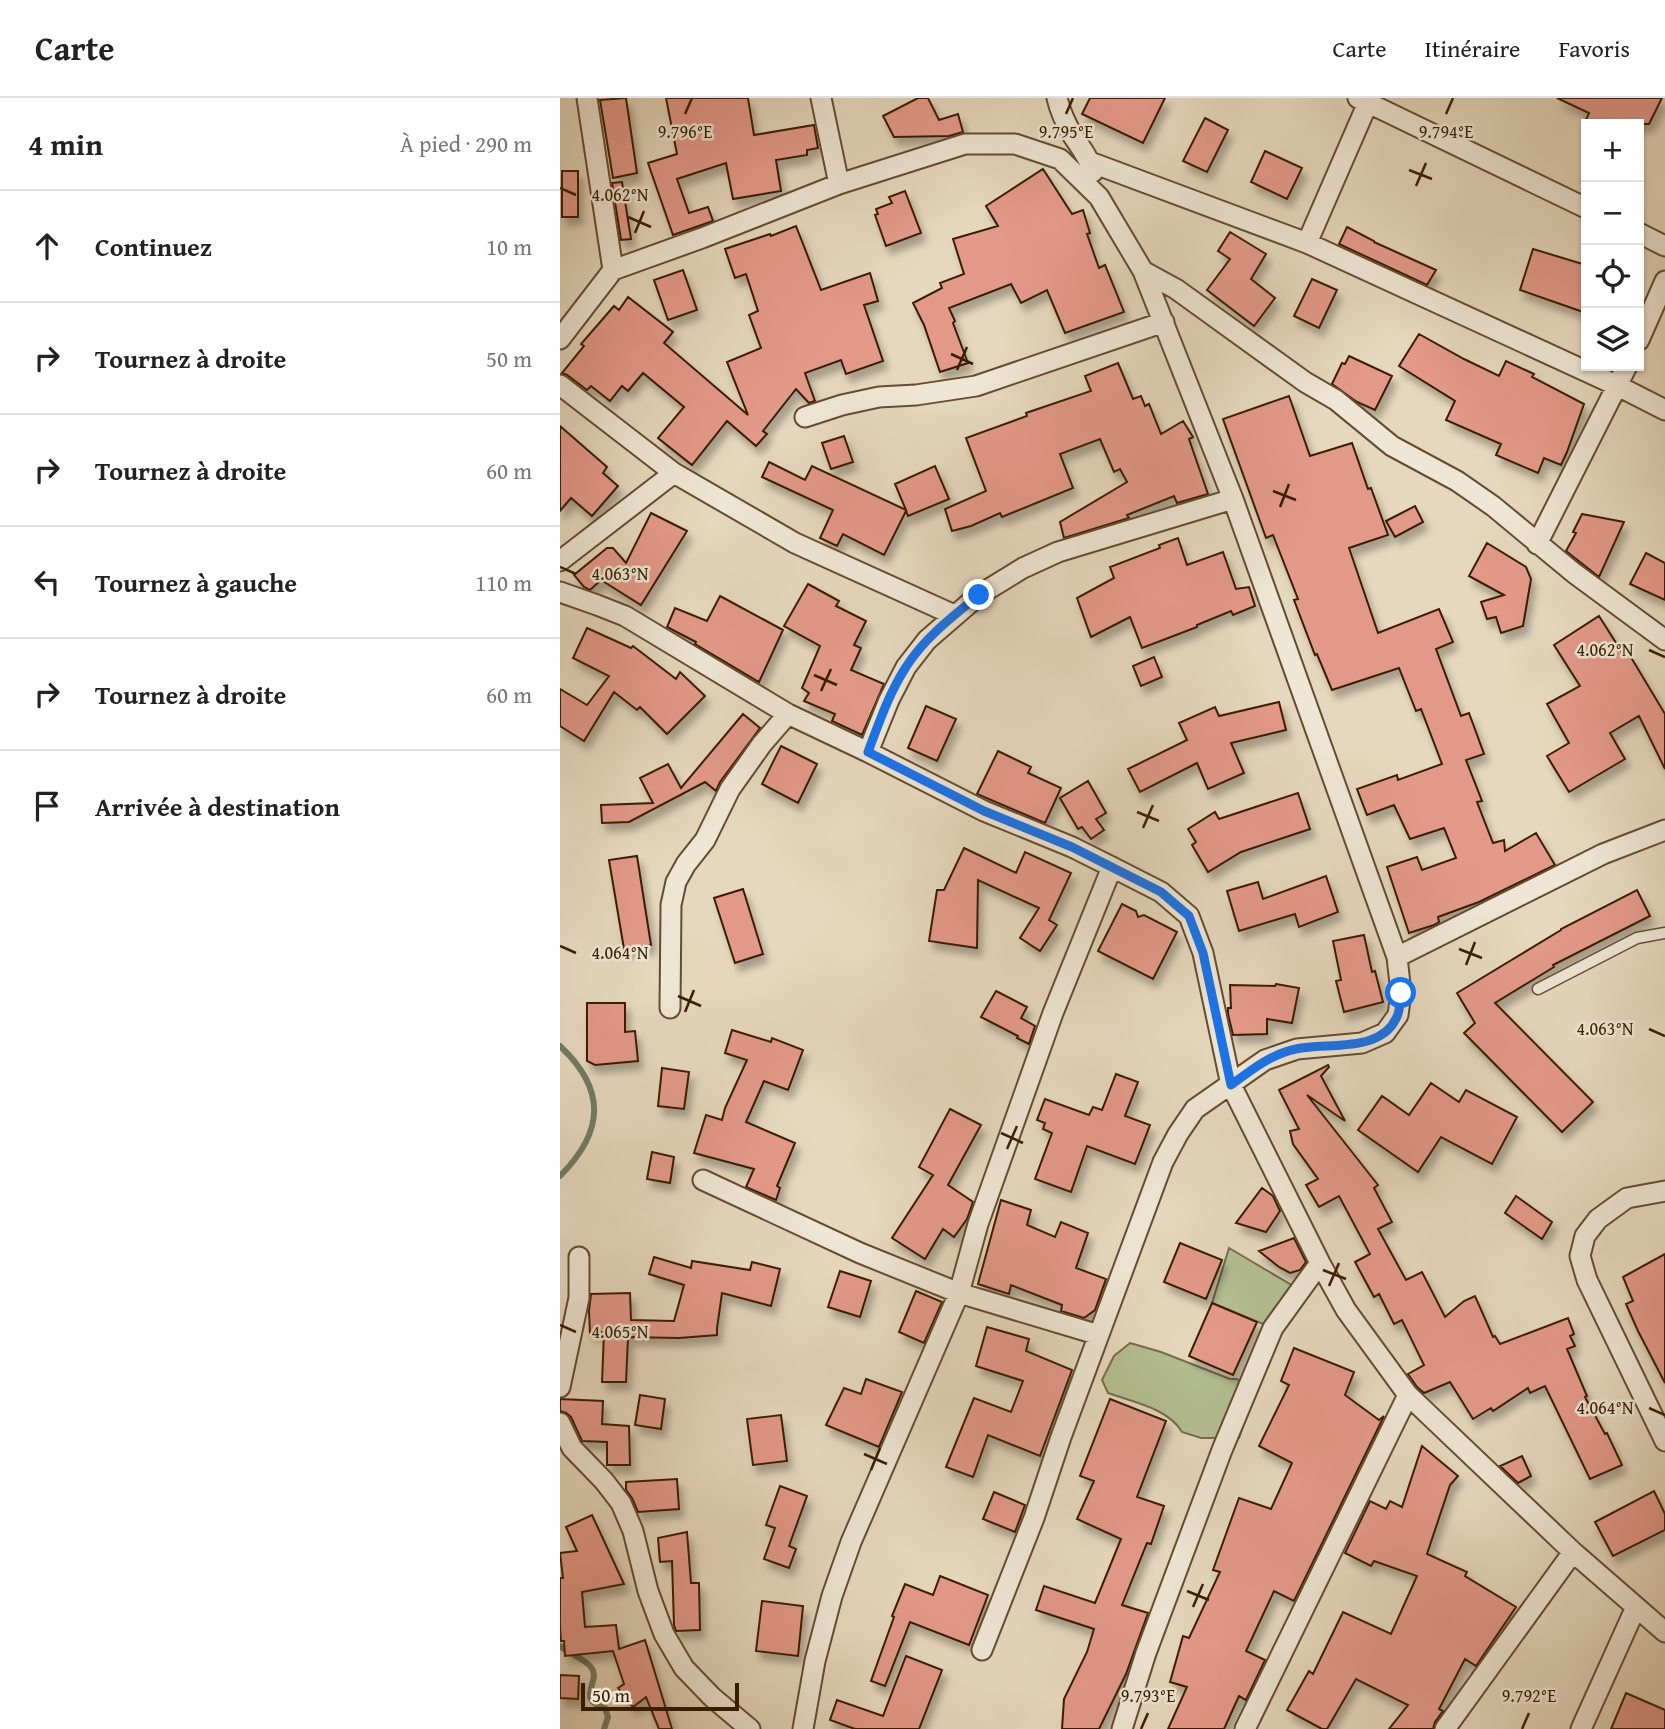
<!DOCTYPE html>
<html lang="fr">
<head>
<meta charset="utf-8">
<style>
	:root { --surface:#fff; --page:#f6f6f6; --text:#222; --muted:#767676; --line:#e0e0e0 }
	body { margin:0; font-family:"Gentium Book Plus",serif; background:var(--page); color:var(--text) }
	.controls { position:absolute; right:21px; top:21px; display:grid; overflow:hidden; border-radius:0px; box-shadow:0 2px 5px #0004 }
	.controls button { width:63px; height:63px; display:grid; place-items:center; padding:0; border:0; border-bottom:2px solid var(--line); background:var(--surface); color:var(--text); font:35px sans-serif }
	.scale { position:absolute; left:21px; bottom:18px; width:158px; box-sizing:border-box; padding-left:7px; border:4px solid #3a1e02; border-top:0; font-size:19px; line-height:24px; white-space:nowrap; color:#3a1e02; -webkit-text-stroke:5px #efe6d5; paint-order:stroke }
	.stop { position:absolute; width:21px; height:21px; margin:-16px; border:5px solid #1a73e8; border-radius:50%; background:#fff }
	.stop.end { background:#1a73e8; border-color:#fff; box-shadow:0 2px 7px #0008 }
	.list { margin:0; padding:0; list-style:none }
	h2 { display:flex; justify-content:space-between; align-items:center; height:91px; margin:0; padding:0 28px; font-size:30px }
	h2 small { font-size:23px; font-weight:400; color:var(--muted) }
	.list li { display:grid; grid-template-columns:46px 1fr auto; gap:21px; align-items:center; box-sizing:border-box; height:112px; padding:0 28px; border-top:2px solid var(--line) }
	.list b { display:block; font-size:26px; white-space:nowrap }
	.list em { font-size:23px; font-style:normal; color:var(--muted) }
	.icon { flex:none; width:38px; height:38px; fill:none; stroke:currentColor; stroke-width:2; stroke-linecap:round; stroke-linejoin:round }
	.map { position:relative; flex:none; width:1105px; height:1631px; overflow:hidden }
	header { display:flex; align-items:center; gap:42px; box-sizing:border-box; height:98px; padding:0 35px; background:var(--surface); border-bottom:2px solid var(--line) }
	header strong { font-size:33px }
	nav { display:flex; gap:38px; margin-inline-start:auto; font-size:24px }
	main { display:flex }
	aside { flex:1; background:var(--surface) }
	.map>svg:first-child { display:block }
</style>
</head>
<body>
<header>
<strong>Carte</strong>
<nav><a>Carte</a><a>Itinéraire</a><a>Favoris</a></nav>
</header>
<main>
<aside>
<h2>4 min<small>À pied · 290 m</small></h2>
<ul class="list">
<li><svg class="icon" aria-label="ahead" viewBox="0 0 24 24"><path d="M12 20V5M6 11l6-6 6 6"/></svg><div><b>Continuez</b></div><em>10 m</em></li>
<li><svg class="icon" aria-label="right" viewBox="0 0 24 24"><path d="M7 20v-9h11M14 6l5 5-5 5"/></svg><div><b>Tournez à droite</b></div><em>50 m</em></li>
<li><svg class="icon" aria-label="right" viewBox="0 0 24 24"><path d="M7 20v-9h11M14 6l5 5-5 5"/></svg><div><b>Tournez à droite</b></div><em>60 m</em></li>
<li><svg class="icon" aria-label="left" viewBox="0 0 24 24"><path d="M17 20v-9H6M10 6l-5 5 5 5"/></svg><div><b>Tournez à gauche</b></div><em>110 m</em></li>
<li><svg class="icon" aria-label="right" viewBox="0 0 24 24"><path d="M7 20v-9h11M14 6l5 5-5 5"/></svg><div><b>Tournez à droite</b></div><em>60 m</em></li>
<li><svg class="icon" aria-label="arrive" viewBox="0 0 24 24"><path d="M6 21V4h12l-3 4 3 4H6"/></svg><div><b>Arrivée à destination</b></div></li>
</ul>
</aside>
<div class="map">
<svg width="1105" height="1631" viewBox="0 0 1105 1631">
	<defs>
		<filter id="shadow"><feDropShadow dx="4.5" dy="8" stdDeviation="3.5" flood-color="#0004"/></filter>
	</defs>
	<rect width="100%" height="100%" fill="#e6d8be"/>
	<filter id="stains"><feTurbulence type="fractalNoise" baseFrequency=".00286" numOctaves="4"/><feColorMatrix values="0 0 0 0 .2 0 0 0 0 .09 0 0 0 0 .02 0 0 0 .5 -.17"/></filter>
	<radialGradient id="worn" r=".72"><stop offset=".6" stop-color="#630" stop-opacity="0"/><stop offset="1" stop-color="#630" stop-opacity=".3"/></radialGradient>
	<!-- green -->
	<path fill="#b4bf92" stroke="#776e4a" stroke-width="2" d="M669,1150L740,1192L713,1230L652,1205Z
		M570,1245L601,1254L670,1281H677L693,1297L679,1340H641L622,1334C608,1310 572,1304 548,1295L542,1282L554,1258Z"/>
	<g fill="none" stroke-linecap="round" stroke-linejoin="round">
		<!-- stream -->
		<path stroke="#727c67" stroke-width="6" d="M0,948C47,992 44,1034 0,1078
			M0,1548C9,1555 22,1560 30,1568C44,1582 13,1601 45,1610L48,1619L44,1631"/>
	</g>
	<!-- building -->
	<path fill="#e39989" stroke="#3a1e02" stroke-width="2" filter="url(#shadow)" d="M66,0L77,75L53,80L40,2Z
		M106,0H188L194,37L254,27L258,50L247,52V57L216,62L221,93L173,101L166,65L117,81L129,115L148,109L153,123L113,137L88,65L117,56Z
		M358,0H368L379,22L398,16L403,34L389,38L334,39L323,18Z
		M530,0H605L583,45L522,16Z
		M997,0H1102L1089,26H1024L1029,15Z
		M645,20L668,32L647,74L623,63Z
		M705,53L742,70L727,101L691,84Z
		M483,71L512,116L523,112L530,135L527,136L539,170L545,167L564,214L505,235L487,192L461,205L451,186L389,210L395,223L393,225L408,265L380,274L364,227L353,205L382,190L380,185L404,176L393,141L438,128L426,108Z
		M2,73H18V119H2Z
		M62,84L71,141L61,142L52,85Z
		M345,93L361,135L326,148L315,117L318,116L316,111L332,105L329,99Z
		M236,128L261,192L310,175L318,203L304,207L323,263L286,276L281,262L245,275L255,303L249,305L236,291L203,333L207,336L196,348L167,323L132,367L98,340L124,309L83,275L68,293L62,288L50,303L31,288L27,292L7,277L2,275L24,248L21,246L54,208L59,212L68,199L113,234L104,245L188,317L167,264L201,250L189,217L198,213L186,176L175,180L165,151L210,136L211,138Z
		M787,129L814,143V144L876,172L867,187L779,146Z
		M670,134L706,156L691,181L715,200L694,228L647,192L670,161L658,153Z
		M973,151L1026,167V215L960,192Z
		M123,172L137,212L108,222L94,182Z
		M752,181L777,192L759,230L734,218Z
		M859,236L904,261L939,278L946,263L974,276L972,279L1024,306L1007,354L1001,367L984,360L978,375L936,357L941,346L886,322L895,303L839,268Z
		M789,258L832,278L815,312L797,304L772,286L782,265L785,266Z
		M558,265L573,301L581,298L585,308L589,306L601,336L623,323L633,339L629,341L648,396L617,405L614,398L567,417L569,420L504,440L500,424L567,384L560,371L554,374L540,341L500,356L513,390L442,419L440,415L411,428L392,433L385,411L426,393L406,340L467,318L466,315L531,293L525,278Z
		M729,298L750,358L792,345L808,391L811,390L828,437L789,450L818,535L879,511L893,544L876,551L901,618L909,615L924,656L906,662L922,703L917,704L933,745L944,742L945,753L976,735L995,767L919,804L878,819L879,824L874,827L849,835L827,769L857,759L862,772L896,760L884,730L850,741L834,707L807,717L797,691L837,677L838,682L882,666L861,611L856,613L839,570L772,592L757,556L755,557L734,502L738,501L713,437L706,440L663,321Z
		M0,328L47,369L43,375L58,388L32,418L11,400L0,413Z
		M284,338L293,364L271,371L262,345Z
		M209,364L245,382L252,368L346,412L335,386L375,368L389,401L348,418L346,413L324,457L283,436L277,448L260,440L273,412L202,379Z
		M855,408L863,424L835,439L826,423Z
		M91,415L127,433L81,507L41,482L30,492L24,489L14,477L47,450H53L66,465Z
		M1022,416L1064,424L1039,479L1006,453L1016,435L1013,434Z
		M618,440L627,467L663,454L676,491L689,489L695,508L673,517L671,513L637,527V529L582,550L570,519L531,539L517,500L554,480L550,469L600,450L599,447Z
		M927,445L966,469L971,481L963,528L941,535L936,519L927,521L921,504L944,497L909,478Z
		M1086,455L1105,465V502L1070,486Z
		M248,486L279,503L276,508L306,523L294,547L301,550L291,572L324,586L302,637L272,623L275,616L244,603L249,595L242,590L260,548L224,528Z
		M160,498L223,532L199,584L135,546L136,544L107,529L115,510L147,523Z
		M1039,518L1065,559L1069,556L1105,616V671L1079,618L1050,635L1065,661L1009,694L987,658L1009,645L987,606L1020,588L994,547Z
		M27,530L71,550L73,548L116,581L120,574L145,598L107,636L80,609L77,612L54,594L24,643L0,628V591L27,607L49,578L13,560Z
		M594,559L602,579L581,588L573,568Z
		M719,604L726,632L671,645L684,675L648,691L637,665L580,694L568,671L627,642L619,625L655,609L659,618Z
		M366,608L396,621L377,663L348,650Z
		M183,616L200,630L160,684L156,693L145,684L69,724L42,725L41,707L93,705L80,680L108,666L121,690Z
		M221,648L257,666L238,705L202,686Z
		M438,653L471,669L468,675L501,690L485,725L417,696Z
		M528,683L546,715L536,721L544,732L531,741L522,729L518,731L500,700Z
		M738,695L750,731L681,754L648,774L632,747L636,744L628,731L655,714L659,721Z
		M404,750L456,775L465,754L511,775L489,822L497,827L480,853L460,840L479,810L418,782L417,850L369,843L377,792H384Z
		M77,758L91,847L64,851L49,762Z
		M766,778L778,814L739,829L735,816L679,833L667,793L698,784L703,801Z
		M183,791L203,856L175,865L154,800Z
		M1077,792L1090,818L993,867L994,869L935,905L1033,1004L1002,1034L904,935L915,925L897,895L1001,832V831Z
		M562,806L576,813L578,819L584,817L617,834L593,881L538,853Z
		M804,837L812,874L815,873L823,904L784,914L776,883L781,882L773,843Z
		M716,886L739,890L732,925L707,921V936L673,937L668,916V910H671L670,887L715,888Z
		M436,893L467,909L461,920L475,928L469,946L457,940L458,938L421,919Z
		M27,905H65V934L75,933L78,963L35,967L27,963Z
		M172,932L211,944L212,940L243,952L228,992L204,983L186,1024L235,1045L217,1088L220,1090L216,1102L186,1089L194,1071L134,1055L146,1017L162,1022L165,1010L187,962L165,955Z
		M768,967L769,969L761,978L785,1023L747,997L818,1087L814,1090L832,1124L818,1131L846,1182L862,1174L885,1219L904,1203L915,1198L933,1239L935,1238L940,1246L1008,1220L1014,1236L1010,1238L1015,1248L1007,1251L1027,1298L1025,1299L1045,1336L1047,1335L1062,1367L1030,1381L985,1288L970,1295L968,1290L933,1313L931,1310L913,1321L890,1284L864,1295L857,1289L848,1276L864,1267L842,1222L834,1226L819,1196L814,1199L795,1164L810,1156L779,1098L759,1109L746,1087L758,1081L733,1046L730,1033L739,1031L719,992Z
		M102,970L129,974L124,1011L98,1008Z
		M556,976L578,984L565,1018L590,1027L575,1066L527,1048L511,1094L475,1081L492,1035L483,1031L485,1025L477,1022L485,1001L529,1017L533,1009L542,1012Z
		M871,985L899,1004L906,992L957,1019L932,1066L881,1039L858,1074L798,1032L822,998L849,1017Z
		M390,1011L421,1027L388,1087L413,1104L407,1121L394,1139L383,1131L365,1161L332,1140L373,1077L359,1069Z
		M92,1054L114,1059L110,1085L87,1081Z
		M702,1090L713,1098L720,1113L706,1134L676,1125Z
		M956,1098L992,1124L982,1141L945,1115Z
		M441,1102L471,1112L467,1127L495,1139L501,1124L528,1135L516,1170L546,1181L535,1212L524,1220L501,1213L502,1207L451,1187L449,1196L418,1186Z
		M734,1140L746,1164L740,1172L730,1175L719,1169L699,1153Z
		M620,1145L662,1162L646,1201L604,1184Z
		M1105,1156V1285L1078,1233L1066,1206L1073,1203L1063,1179Z
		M94,1159L131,1170L132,1163L190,1172L192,1164L220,1171L211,1208L162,1195L157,1230V1237L119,1240L68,1239L66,1284H42L44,1234L30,1235L29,1213L31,1196L70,1195L71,1222L114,1223L124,1187L89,1176Z
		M280,1173L311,1183L300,1219L268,1209Z
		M356,1193L382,1204L364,1245L339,1234Z
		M652,1205L697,1224L673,1277L629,1258Z
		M427,1229L469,1241L466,1253L512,1272L480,1358L428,1337L413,1379L386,1369L414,1300L451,1314L463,1283L416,1268Z
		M734,1250L794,1274L785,1297L819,1322L824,1318L734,1503L714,1493L686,1553L705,1562L686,1602L679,1598L664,1631H608L627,1589L610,1584L623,1538L629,1540L660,1474L653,1472L679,1400L711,1411L732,1365L699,1348L729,1287L721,1283Z
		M306,1281L342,1294L319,1349L266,1327L284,1290L301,1296Z
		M80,1297L105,1301L101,1331L75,1327Z
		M0,1301L43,1303L42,1326L69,1328L70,1367H47V1344L22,1343L11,1319L6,1315L0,1313Z
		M550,1301L606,1323L577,1399L604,1408L591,1446L587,1445L562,1507L588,1515L566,1576L539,1631H502L504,1601L527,1554L534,1531L476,1512L484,1488L535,1505L561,1441L517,1421L534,1383L520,1378Z
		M221,1317L227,1363L193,1367L187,1321Z
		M862,1348L898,1378L890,1387L867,1456L907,1474L905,1478L956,1509L916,1568L905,1561L879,1611L883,1613L875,1624L873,1631H829L848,1607L796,1581L767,1631H762L727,1612L749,1573L753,1576L783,1514L831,1536L857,1478L814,1463L811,1468L785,1455L810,1403L826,1411L830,1403L842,1409Z
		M962,1358L971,1378L958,1385L940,1368Z
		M117,1381L119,1411L78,1414L72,1400L66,1392V1384Z
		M220,1388L247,1398L229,1448L236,1451L229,1470L204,1461L215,1430L206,1427Z
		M1094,1393L1105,1416V1432L1053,1458L1035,1424Z
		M434,1394L465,1407L455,1434L423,1421Z
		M32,1417L64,1486L22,1494L25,1529L56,1527L59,1551L85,1542L112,1631H99L86,1599L73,1609L58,1590L64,1586L53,1553L5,1558L4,1543H1L0,1528V1480H3L0,1455L17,1453L6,1429Z
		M127,1434L131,1485H139L140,1532L116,1533L114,1527L112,1463L100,1464L98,1440Z
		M380,1478L428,1497L409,1547L350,1524L325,1588L311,1583L334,1519L332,1518L345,1486L373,1497Z
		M202,1503L243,1508L238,1558L196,1553Z
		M346,1558L382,1572L359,1631H295L270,1622L277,1602L323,1618Z
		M0,1577L19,1578L18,1601L0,1600Z
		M1066,1595L1105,1612V1631H1051Z"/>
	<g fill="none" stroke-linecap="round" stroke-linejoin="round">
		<!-- service casing -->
		<g stroke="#654c31" stroke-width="13">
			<path id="service" d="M978,891L1077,840L1105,835"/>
		</g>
		<!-- minor casing -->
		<g stroke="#654c31" stroke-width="23">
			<path id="minor" d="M27,0L53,172L142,140L279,86L405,46H455L500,61L539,99L583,173L673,401L837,859L841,895L838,917L825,935L802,945L737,951L705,962L635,1011L618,1036L603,1064L501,1339L474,1420L422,1552
				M261,0L279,86
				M497,0C500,13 506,26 513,38C521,50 529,60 533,74
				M798,0L1026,110
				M530,64L747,145L1058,288L1105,312
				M1079,135L1105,148
				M747,145L810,0
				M583,173L616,191L745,284L776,302L832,348L897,383L933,408L1014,475L1105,542
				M0,241L53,172
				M1079,242L1105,183
				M0,287L114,375L235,445L394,517
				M245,319L282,307L319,299L356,297L416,288L604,224
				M977,446L1067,268
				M0,463L114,375
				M0,494L37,507L65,518L228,616L308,654L424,713L512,749L552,769L601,794L629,818L643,855L671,987L760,1165L786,1212L848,1297L1013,1454L1105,1534
				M308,654L329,602L346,569L367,542L419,497L463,470L498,454L673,401
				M837,859L1043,756L1105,732
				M110,910L111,807L116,784L126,766L145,742L170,691L202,646L228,616
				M143,1082L300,1155L399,1195L539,1237
				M1105,1093L1067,1100L1038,1121L1025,1138L1020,1158L1027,1182L1105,1343
				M0,1289L19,1200V1159
				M0,1325L12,1350L44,1383L61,1405L73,1433L88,1493L104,1536L124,1570L152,1599L190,1631
				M243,1631L255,1563L272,1498L291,1444L399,1195L418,1126L493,915L552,769
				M562,1631L586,1555L662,1352L713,1230L760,1165
				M685,1631L848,1297
				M885,1631L1013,1454
				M1021,1631L1076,1509"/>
		</g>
		<!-- service -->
		<use href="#service" stroke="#efe6d5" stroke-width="10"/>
		<!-- minor -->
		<use href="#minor" stroke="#efe6d5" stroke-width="19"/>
	</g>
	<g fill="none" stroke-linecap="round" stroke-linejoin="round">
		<!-- route -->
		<path stroke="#1a73e8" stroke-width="9" d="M419,497C393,518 364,540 346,569C329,595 319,625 308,654L424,713L512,749L601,794L629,818L643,855L671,987C691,972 711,956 736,951C768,944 824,956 838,916C840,910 840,902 841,895"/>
	</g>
	<!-- ticks -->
	<path fill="none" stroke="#3a1e02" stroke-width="2.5" d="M125,16L132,0M506,16L513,0M886,16L893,0M849,72L872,81M856,88L866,65M0,90L16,97M68,119L91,129M75,135L84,113M391,256L413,266M397,272L407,249M713,393L736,402M720,409L729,386M0,469L16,476M1089,552L1105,559M254,577L277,587M261,593L271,571M577,714L599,723M583,730L593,707M0,848L16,855M899,851L922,860M906,867L915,844M118,898L141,908M125,914L134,892M1089,931L1105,938M441,1035L463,1045M447,1051L457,1028M763,1172L786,1181M769,1188L779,1165M0,1227L16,1234M1089,1310L1105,1317M304,1356L327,1366M311,1372L320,1350M627,1493L649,1502M633,1509L643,1486M581,1631L588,1615M962,1631L969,1615"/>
	<g font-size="18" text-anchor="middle" fill="#3a1e02" stroke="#efe6d5" stroke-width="5" stroke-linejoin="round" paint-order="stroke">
		<text x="125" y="40">9.796°E</text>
		<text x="506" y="40">9.795°E</text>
		<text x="886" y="40">9.794°E</text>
		<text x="60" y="103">4.062°N</text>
		<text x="60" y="482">4.063°N</text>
		<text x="1045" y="558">4.062°N</text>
		<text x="60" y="861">4.064°N</text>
		<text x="1045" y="937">4.063°N</text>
		<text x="60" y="1240">4.065°N</text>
		<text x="1045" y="1316">4.064°N</text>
		<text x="588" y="1604">9.793°E</text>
		<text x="969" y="1604">9.792°E</text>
	</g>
	<rect width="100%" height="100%" filter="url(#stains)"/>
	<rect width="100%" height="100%" fill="url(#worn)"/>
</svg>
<div class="controls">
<button>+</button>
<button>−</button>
<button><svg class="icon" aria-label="locate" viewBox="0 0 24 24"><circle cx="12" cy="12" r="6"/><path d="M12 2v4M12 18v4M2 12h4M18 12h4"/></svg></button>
<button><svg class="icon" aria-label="layers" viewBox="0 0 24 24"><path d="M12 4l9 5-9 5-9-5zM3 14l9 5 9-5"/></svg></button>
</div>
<div class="scale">50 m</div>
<div class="stop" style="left:841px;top:895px"></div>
<div class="stop end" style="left:419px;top:497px"></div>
</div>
</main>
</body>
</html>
